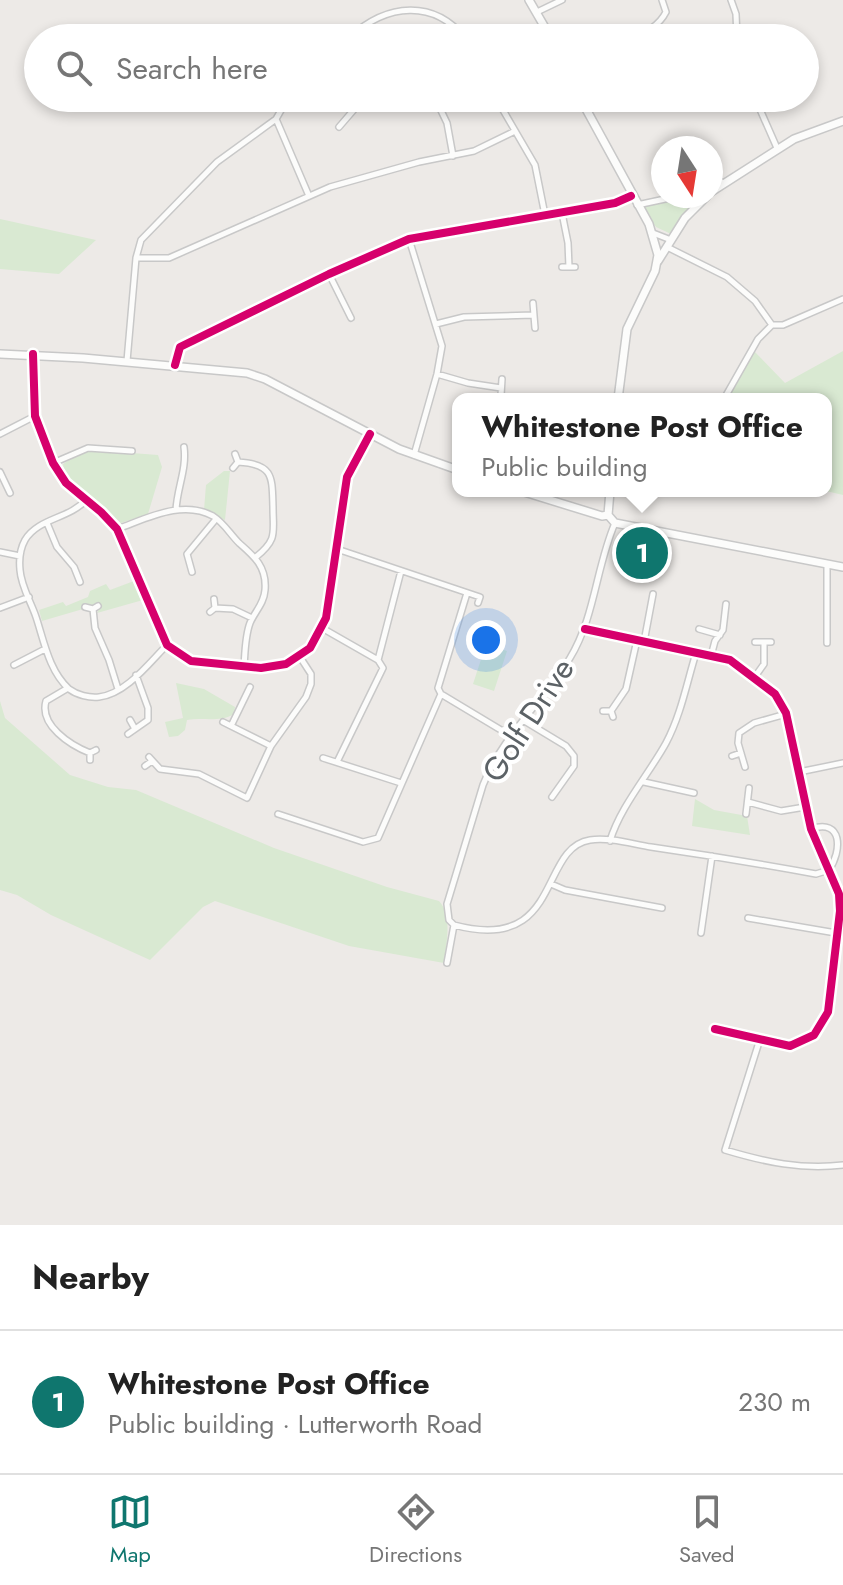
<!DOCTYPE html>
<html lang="en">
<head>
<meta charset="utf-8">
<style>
	:root { --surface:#fff; --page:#f6f6f6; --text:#222; --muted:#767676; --line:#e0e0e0; --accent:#0f766e }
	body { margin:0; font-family:Jost,sans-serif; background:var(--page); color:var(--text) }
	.compass { position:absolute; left:651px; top:136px; width:72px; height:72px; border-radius:50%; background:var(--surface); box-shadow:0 4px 12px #0003; rotate:168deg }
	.you { position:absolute; left:486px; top:640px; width:28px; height:28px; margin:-20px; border:6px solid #fff; border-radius:50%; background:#1a73e8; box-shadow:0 0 0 12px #1a73e833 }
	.badge { display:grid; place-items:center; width:52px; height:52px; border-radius:50%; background:var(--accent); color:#fff; font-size:26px; font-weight:700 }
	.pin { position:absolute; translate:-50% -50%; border:4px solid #fff; box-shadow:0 2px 8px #0006 }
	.popup { position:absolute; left:452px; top:393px; width:380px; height:104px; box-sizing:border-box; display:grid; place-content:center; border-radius:16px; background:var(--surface); filter:drop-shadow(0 2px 6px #0005); font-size:26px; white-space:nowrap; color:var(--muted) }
	.popup b { font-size:30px; color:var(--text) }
	.popup::after { content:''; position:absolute; left:50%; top:100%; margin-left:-16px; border:16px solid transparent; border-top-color:var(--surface) }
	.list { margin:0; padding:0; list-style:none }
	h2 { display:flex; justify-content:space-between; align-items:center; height:104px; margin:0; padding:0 32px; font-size:34px }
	h2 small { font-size:26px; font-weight:400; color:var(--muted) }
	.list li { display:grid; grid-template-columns:52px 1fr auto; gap:24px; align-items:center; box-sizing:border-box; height:144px; padding:0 32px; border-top:2px solid var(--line) }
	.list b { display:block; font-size:30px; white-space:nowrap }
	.list p { margin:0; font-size:26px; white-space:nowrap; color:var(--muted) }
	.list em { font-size:26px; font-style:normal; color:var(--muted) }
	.icon { flex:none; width:44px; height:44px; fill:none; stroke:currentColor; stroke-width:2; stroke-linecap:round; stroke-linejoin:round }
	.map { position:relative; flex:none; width:843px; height:1225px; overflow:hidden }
	.search { position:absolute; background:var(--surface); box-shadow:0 4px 12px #0003; left:24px; right:24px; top:24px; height:88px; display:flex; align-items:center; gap:20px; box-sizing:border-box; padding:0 28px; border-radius:44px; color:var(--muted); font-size:30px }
	.sheet { height:248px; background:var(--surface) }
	nav { display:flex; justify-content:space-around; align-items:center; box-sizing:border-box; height:112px; border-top:2px solid var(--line); background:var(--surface); font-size:22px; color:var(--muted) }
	nav a { display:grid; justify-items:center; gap:4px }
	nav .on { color:var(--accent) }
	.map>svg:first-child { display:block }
</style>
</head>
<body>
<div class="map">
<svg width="843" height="1225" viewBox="0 0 843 1225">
	<rect width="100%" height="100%" fill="#edeae7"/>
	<!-- green -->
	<path fill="#d9e9d2" d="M683,196H703L683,214L671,234L656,227L641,207Z
		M0,219L96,240L59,274L0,269Z
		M754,351L785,383L843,351V495L826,491V399H726Z
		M92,450L158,455L162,467L148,514L121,523C107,517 64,479 63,464L83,451Z
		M224,471H230L225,520L204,510L206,485Z
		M134,581L143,600L97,613L100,608L99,605H85L83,609L42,621L39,610L63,602L66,606L88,597L90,591L106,584L110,590Z
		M486,644L507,651L494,691L473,684Z
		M176,683L204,689L235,707L234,714C219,723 203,717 187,720L185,730L178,736L169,737L165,722L183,718Z
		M0,701L5,718L70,775L108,787L136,790L274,848L387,887L439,901C453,916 446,944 444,963L349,946L215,901L203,907L150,960L51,915L17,895L0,890Z
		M695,799L714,810L747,816L750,835L692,826Z"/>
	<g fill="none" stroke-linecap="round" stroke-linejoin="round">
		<!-- minor casing -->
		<g stroke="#c8c8c8" stroke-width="8">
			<path id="minor" d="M731,0L736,14L737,38
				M537,12L562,0
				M738,28L754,29L761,38
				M349,38C388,2 434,0 465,38
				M632,38C646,32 659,26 666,12L662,0
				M435,98L447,123L453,156
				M496,98L535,165L545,215
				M755,98L777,148
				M276,119L309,196
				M339,127L364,98
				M711,186L722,182
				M637,205L679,196
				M562,213L568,243L569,267
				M653,233L671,240
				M409,239L442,346L437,374L414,455
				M667,247L727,277L755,301L772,325
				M136,258H169L330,187L419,162L474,151L513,132
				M562,267H575
				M329,274L351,318
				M533,303L535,328
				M436,324L464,317L534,315
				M33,354L35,416L53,463L66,483L101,512L117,529L167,645L191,661L261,668L286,664L310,648L326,618L347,477L370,434
				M127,361L136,258L141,240L217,162L276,119L288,98
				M175,365L180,347L329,274L409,239L615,203L631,196
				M437,374L468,383L501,388
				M501,395L502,379
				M724,399L758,339L772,325H783L843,299
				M0,434L35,416
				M238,462C274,464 272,477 273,507C273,533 278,539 256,557
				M53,463L88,448L132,451
				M233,468L238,462L235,454
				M0,472L10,493
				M86,500C69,519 38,518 25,540C20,549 19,560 20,570C21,586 31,602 36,617C44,641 49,671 69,689C77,695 89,698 99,697C126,694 149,663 167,645
				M176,510C177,488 187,469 184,447
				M47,523L57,547L74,567L80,582
				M117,529C146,519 182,499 213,516C224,523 230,534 239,543C254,556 267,567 265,590C264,604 255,611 250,623C245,636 245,653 244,667
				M337,549L480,597L478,603
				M0,552L20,556
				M192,572L187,554L216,519
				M467,593L438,688L441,694L511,736
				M85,607L93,609L98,606
				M0,608L29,597
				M215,608L233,609L252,618
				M93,609L95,628L109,660L118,689
				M210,612L215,608L214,599
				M322,628L378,660L383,668L337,762
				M585,629L730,660L775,694L786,713L811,829L839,894L840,911L828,1012L814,1035L790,1046L715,1029
				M699,629L720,635
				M644,642L653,594
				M755,642H771
				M827,643V564
				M711,656L715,641L723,630L726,604
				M378,660L401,571
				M14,665L45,649
				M754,678L764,664V643
				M68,688L46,701C39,725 70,745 90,753
				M603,711H611L613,717
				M611,711L626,689L637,640
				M130,720L135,729
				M523,720L566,746L574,756V766L552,797
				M223,722L271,746
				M232,724L250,687
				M128,734L148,720V708L136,675
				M732,756L741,753
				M149,757L160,769L199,774L247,798L271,746L306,697L311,684V674L300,657
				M323,758L401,783
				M90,760V753L96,750
				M145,766L152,761
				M745,767L738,743L739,733L754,723L786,714
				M799,772L843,763
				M644,782L694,793
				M748,802L781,811L805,807
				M278,814L363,842L378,838L441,694
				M746,814L749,788
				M811,829C843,818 842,851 829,870
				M610,841C620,807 649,774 666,743C681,715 687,682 696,653
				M551,884L565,890L662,908
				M748,918L836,933
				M454,925C563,954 538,848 590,840C609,837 632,844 651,847C706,855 761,864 816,874L829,870
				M701,933L712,856
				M447,963L454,925L449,920L447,904L483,785C502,736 543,702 570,658C595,617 596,567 615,523
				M760,1039L725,1150C765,1162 802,1170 843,1165"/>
		</g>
		<!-- tertiary casing -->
		<g stroke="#c8c8c8" stroke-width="10">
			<path id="tertiary" d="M711,192L794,139L843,121
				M658,261L685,218L707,196"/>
		</g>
		<!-- secondary casing -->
		<g stroke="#c8c8c8" stroke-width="10">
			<path id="secondary" d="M529,0L551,38
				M580,98L649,224L658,255L655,271L627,329L618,399
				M0,354L83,358L247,373L265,379L399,449L458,470
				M521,491L602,516L608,515L615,523L843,567
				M608,515L610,491"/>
		</g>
		<!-- minor -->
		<use href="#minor" stroke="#fcfcfb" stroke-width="5"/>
		<!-- tertiary -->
		<use href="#tertiary" stroke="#fcfcfb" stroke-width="7"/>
		<!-- secondary -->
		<use href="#secondary" stroke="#fcfcfb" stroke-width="7"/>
		<!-- cycleway casing -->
		<g stroke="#fff" stroke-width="13">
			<path id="cycleway" d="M33,354L35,416L53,463L66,483L101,512L117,529L167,645L191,661L261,668L286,664L310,648L326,618L347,477L370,434
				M175,365L180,347L329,274L409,239L615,203L631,196
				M585,629L730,660L775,694L786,713L811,829L839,894L840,911L828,1012L814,1035L790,1046L715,1029"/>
		</g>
		<!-- cycleway -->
		<use href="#cycleway" stroke="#d6006c" stroke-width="8"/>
	</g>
	<g text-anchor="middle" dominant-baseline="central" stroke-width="8" stroke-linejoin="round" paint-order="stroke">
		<!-- street labels -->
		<g font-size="32" fill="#5c6266" stroke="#fff">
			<text transform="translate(528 720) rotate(-57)">Golf Drive</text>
		</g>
	</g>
</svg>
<svg class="compass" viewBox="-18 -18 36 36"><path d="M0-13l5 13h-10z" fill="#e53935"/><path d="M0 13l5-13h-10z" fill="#767676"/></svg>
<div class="you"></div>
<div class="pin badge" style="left:642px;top:553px">1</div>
<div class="popup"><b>Whitestone Post Office</b>Public building</div>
<div class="search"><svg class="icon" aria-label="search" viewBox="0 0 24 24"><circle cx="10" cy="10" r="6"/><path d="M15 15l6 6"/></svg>Search here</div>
</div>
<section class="sheet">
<h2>Nearby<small></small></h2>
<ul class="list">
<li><span class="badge">1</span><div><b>Whitestone Post Office</b><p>Public building · Lutterworth Road</p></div><em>230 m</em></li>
</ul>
</section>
<nav>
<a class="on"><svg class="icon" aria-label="map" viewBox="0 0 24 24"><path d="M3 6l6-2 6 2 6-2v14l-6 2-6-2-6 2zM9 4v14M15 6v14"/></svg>Map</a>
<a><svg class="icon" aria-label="directions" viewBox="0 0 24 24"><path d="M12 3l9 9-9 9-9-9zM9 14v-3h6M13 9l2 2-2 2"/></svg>Directions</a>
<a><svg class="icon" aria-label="saved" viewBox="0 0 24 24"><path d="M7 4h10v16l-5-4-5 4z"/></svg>Saved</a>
</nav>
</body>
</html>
